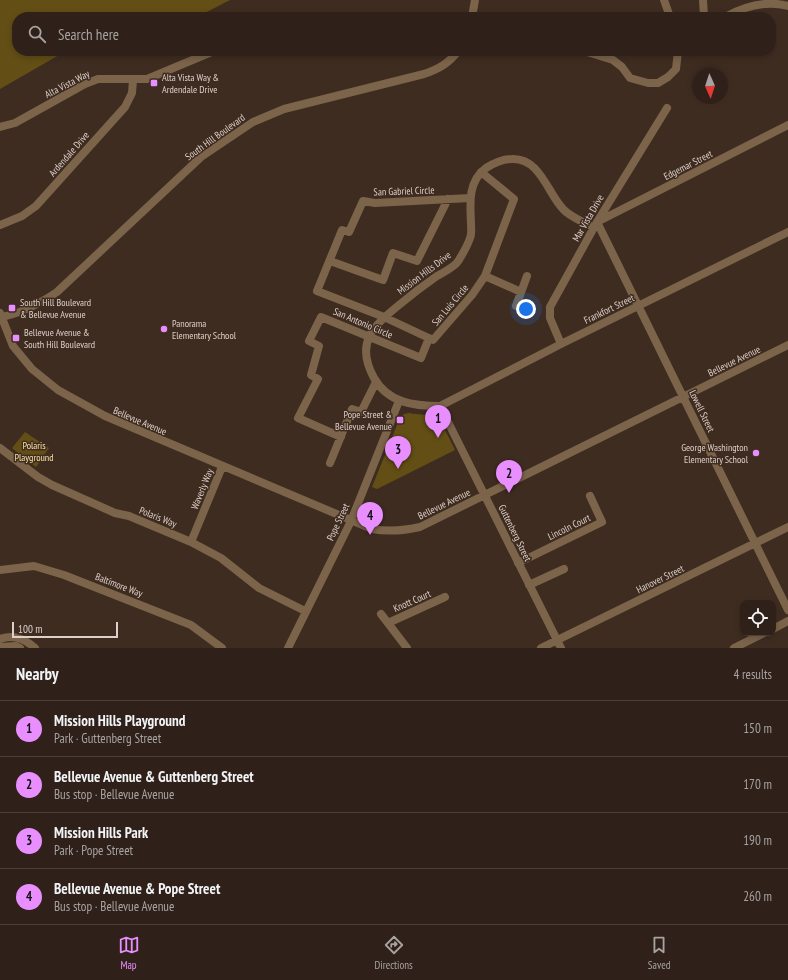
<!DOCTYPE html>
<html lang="en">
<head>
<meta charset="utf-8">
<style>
	:root { --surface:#2f2119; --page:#3b2e26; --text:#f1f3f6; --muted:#a7a3a2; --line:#4a3e38; --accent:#e98efe }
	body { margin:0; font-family:"PT Sans Narrow",sans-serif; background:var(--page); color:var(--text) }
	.controls { position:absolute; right:12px; bottom:12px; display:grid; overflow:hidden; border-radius:8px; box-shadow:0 2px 6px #0003 }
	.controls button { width:36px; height:36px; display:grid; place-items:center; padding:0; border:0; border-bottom:1px solid var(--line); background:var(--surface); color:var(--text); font:20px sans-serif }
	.compass { position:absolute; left:692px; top:68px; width:36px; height:36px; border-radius:50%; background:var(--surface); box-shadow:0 2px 6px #0003; rotate:177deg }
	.scale { position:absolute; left:12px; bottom:10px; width:106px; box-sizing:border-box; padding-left:4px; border:2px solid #ddd0c9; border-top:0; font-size:11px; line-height:14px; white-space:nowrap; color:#ddd0c9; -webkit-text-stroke:3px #3f2c21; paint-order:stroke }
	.you { position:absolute; left:526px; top:309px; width:14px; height:14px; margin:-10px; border:3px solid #fff; border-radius:50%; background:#1a73e8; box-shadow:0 0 0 6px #1a73e833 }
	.badge { display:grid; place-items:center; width:26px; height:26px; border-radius:50%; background:var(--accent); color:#111; font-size:13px; font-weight:700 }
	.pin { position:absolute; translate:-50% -33px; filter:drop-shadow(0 1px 2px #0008) }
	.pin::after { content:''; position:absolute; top:21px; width:14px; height:12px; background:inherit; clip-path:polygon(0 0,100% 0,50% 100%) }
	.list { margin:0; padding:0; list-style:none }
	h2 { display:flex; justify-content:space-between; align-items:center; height:52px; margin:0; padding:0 16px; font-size:17px }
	h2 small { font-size:13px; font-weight:400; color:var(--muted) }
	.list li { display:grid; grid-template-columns:26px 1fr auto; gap:12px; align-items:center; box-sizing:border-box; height:56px; padding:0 16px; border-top:1px solid var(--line) }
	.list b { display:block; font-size:15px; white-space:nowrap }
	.list p { margin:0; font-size:13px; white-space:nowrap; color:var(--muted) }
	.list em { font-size:13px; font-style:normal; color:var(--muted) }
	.icon { flex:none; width:22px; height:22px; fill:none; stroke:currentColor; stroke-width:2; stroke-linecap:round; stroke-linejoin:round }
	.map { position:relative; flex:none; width:788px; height:648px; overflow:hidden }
	.search { position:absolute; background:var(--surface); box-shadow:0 2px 6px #0003; left:12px; right:12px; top:12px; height:44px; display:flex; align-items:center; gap:10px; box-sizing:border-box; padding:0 14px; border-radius:16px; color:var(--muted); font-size:15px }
	.sheet { height:276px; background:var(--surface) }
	nav { display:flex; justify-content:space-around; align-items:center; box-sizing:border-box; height:56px; border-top:1px solid var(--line); background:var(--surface); font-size:11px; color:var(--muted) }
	nav a { display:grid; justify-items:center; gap:2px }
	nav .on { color:var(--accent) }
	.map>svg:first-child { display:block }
</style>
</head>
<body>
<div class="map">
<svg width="788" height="648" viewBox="0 0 788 648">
	<rect width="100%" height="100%" fill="#3f2c21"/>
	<!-- green -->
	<path fill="#634f15" d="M0,0H230L197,17H17V51H66L0,89Z
		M409,413C420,415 429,414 439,418L455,450L377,489L372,487L399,420L404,414Z
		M25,432L49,448L36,467L12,448Z"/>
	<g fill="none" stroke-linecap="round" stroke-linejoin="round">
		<!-- minor -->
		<path stroke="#7b6449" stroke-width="8" d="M664,0L670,17
			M703,0L704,17
			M725,17C745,6 766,0 788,6
			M584,51L613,60L622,67L630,78L648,83H658L668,77L676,69L678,51
			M788,125L597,222L788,610
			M0,127L15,123L85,84L98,79H147L214,51
			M470,198L375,203L363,201L349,232L342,230L317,291L384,317L433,340L472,295L485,276L514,199L481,172
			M0,225L22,216L36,206L125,107L132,93L133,80
			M594,228C584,222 570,217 563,209C547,192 540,158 512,159C502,159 494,163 486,168C468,181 470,203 471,223C471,228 472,234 470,238C468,245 463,253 459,260C455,267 444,272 437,276C424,285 411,295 399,305C372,327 355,343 374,378C388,403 414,406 440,406L561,344L788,232
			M330,261L383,280L393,253L417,261L448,199
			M485,276L521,292
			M516,306L527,276
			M0,313L13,346L32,369L58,390L105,416L372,529C389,532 403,531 420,527L788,345
			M561,344L550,318V307L597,222L667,108
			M440,406L561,648
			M341,437L298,418L318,379L311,375L319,346L309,341L321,317L421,358L429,338
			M0,448L38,477L52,485L115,513L129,516L191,542L221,558L259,588L305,611
			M330,463L352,409L361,412L376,382
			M191,542L222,467
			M518,563L602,522L590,496
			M0,570L34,566L64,575L191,625L222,648
			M529,585L564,569
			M381,614L407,648
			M388,623L445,597
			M773,629L788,621
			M0,639C13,634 25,639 35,648
			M0,647L16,646L20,648
			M288,648L351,521L399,401
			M541,648L788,527
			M734,648L764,633"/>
		<!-- tertiary -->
		<path stroke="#7b6449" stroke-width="8" d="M472,17L475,0
			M0,317C21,314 39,304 57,292L201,157L253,122L284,109L424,74C439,69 449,63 458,51"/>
	</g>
	<!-- markers -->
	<g fill="#e98efe" stroke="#3f2c21" stroke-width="1.5">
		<rect x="150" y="79" width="8" height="8" rx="2"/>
		<rect x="8" y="304" width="8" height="8" rx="2"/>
		<circle cx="164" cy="329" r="4"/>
		<rect x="12" y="334" width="8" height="8" rx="2"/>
		<rect x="396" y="416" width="8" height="8" rx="2"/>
		<circle cx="756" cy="453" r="4"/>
	</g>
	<g text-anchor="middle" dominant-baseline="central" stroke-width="3" stroke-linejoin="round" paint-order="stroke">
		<!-- poi labels -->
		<g font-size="10" fill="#ddd0c9" stroke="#3f2c21" text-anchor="start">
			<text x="162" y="77">Alta Vista Way &amp;<tspan x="162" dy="12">Ardendale Drive</tspan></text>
			<text x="20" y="302">South Hill Boulevard<tspan x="20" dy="12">&amp; Bellevue Avenue</tspan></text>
			<text x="172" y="323">Panorama<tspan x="172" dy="12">Elementary School</tspan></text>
			<text x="24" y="332">Bellevue Avenue &amp;<tspan x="24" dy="12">South Hill Boulevard</tspan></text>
			<text x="392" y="414" text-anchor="end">Pope Street &amp;<tspan x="392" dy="12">Bellevue Avenue</tspan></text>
			<text x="748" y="447" text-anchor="end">George Washington<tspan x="748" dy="12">Elementary School</tspan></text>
		</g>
		<!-- street labels -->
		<g font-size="10" fill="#ddd0c9" stroke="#3f2c21">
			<text transform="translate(67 84) rotate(-27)">Alta Vista Way</text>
			<text transform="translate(215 137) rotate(-36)">South Hill Boulevard</text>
			<text transform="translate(69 154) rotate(-49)">Ardendale Drive</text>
			<text transform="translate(688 165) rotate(-27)">Edgemar Street</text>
			<text transform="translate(404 191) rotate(-2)">San Gabriel Circle</text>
			<text transform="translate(588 218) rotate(-60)">Mar Vista Drive</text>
			<text transform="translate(424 273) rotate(-37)">Mission Hills Drive</text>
			<text transform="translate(450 305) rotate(-50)">San Luis Circle</text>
			<text transform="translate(609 309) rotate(-26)">Frankfort Street</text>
			<text transform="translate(363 323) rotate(23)">San Antonio Circle</text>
			<text transform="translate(734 361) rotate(-26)">Bellevue Avenue</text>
			<text transform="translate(702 411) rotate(64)">Lowell Street</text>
			<text transform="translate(140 421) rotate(23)">Bellevue Avenue</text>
			<text transform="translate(202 489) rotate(-68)">Waverly Way</text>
			<text transform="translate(444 504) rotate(-26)">Bellevue Avenue</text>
			<text transform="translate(158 517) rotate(22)">Polaris Way</text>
			<text transform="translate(338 522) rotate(-65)">Pope Street</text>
			<text transform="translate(569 527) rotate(-26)">Lincoln Court</text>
			<text transform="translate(515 533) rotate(64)">Guttenberg Street</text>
			<text transform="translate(660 579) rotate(-26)">Hanover Street</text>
			<text transform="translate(119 585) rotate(21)">Baltimore Way</text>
			<text transform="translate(412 601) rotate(-24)">Knott Court</text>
		</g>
		<!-- park labels -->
		<g font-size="10" fill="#f9e0a0" stroke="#3f2c21">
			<text x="34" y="445">Polaris<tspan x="34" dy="12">Playground</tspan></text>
		</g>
	</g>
</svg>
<div class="controls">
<button><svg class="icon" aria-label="locate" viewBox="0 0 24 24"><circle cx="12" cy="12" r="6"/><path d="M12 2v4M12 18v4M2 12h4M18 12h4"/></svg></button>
</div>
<svg class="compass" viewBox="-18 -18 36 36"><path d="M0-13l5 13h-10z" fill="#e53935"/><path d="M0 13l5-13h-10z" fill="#a7a3a2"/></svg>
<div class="scale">100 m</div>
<div class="you"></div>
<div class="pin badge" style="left:438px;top:438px">1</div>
<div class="pin badge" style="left:509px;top:493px">2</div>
<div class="pin badge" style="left:398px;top:469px">3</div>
<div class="pin badge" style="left:370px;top:535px">4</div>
<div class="search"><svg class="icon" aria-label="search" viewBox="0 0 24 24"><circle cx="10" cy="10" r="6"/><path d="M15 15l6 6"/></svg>Search here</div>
</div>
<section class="sheet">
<h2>Nearby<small>4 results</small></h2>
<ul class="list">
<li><span class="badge">1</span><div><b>Mission Hills Playground</b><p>Park · Guttenberg Street</p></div><em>150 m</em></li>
<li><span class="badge">2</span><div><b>Bellevue Avenue &amp; Guttenberg Street</b><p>Bus stop · Bellevue Avenue</p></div><em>170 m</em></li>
<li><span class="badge">3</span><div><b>Mission Hills Park</b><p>Park · Pope Street</p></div><em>190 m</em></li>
<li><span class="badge">4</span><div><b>Bellevue Avenue &amp; Pope Street</b><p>Bus stop · Bellevue Avenue</p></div><em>260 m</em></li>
</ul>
</section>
<nav>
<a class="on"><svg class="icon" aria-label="map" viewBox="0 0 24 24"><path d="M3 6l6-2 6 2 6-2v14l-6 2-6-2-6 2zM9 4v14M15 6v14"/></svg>Map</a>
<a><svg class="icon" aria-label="directions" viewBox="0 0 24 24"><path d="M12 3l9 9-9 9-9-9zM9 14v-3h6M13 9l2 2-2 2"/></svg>Directions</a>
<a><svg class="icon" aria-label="saved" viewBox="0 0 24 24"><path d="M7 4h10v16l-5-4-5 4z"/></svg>Saved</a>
</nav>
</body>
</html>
